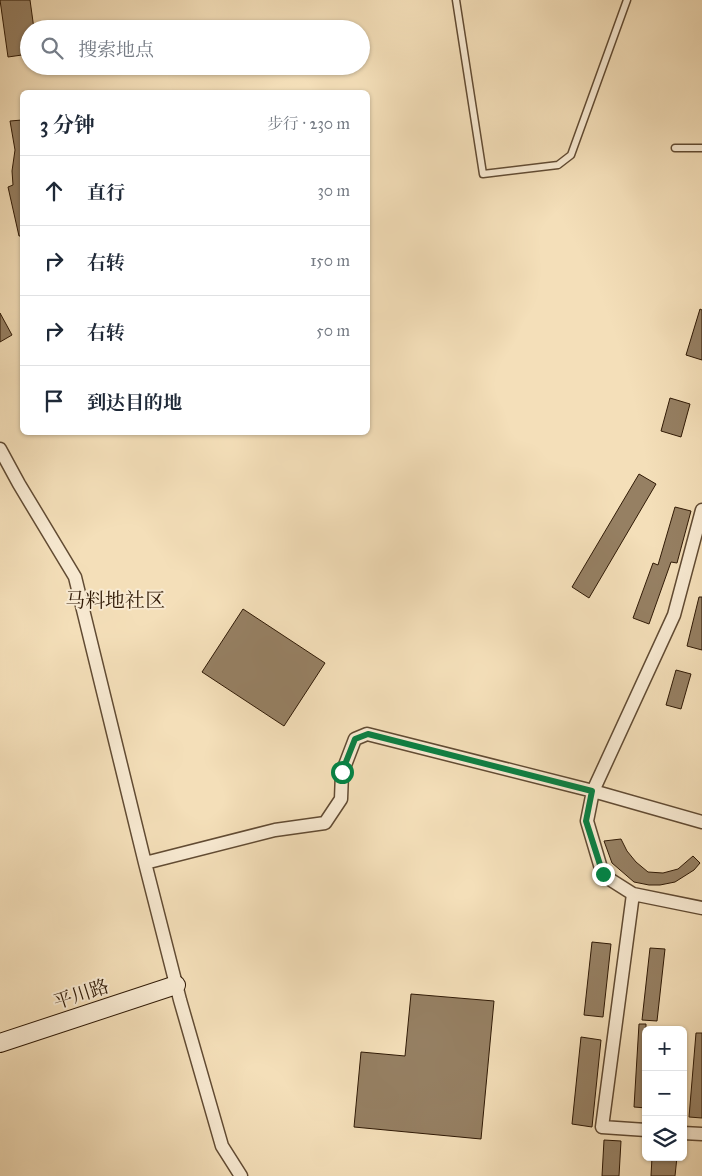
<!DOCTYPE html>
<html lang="zh">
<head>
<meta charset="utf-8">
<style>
	:root { --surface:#fff; --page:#f2f2f3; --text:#1f2937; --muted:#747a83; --line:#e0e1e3 }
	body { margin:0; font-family:"IM FELL Great Primer","Noto Serif SC",serif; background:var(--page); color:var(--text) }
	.controls { position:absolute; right:15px; bottom:15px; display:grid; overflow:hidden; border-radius:8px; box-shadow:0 1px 4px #0004 }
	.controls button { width:45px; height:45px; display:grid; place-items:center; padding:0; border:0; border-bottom:1px solid var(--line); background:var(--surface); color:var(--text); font:25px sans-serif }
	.stop { position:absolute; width:15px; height:15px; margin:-11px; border:4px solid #0b8043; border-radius:50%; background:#fff }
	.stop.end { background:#0b8043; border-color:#fff; box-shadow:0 1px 5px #0008 }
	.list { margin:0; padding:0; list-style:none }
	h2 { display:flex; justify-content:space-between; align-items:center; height:65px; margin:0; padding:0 20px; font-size:21px }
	h2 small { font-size:16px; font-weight:400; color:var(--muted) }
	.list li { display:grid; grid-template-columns:32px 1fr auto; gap:15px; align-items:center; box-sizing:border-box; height:70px; padding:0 20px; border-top:1px solid var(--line) }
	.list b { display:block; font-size:19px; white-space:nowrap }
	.list em { font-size:16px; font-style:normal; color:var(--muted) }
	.icon { flex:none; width:28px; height:28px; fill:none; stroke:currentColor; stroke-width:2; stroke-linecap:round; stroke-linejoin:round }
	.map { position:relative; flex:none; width:702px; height:1176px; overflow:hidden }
	.search { position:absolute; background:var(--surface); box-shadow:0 1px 4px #0004; left:20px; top:20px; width:350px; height:55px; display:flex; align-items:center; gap:12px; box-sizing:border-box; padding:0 18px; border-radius:28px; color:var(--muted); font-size:19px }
	.panel { position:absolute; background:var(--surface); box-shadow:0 1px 4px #0004; left:20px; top:90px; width:350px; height:345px; border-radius:8px }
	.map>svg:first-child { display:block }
</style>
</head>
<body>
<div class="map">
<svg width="702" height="1176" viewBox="0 0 702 1176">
	<rect width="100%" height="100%" fill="#f4dfb9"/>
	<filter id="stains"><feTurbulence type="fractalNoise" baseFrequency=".004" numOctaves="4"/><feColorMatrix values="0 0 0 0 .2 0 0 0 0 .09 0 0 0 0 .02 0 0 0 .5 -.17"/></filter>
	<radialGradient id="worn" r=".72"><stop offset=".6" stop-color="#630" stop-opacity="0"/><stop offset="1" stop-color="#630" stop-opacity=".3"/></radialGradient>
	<!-- building -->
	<path fill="#968063" stroke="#301a06" d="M0,0H30L34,29H29V54L8,57Z
		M22,120V236H19L8,187L13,185L12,171L15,150L10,121Z
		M700,309L702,310V360L686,355Z
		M0,313L12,335L0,342Z
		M670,398L690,404L681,437L661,431Z
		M639,474L656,484L589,598L572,587Z
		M675,507L691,511L677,563L671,562L649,624L633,618L653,563L658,565Z
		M699,597H702V650L687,646Z
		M243,609L325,663L284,726L202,672Z
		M676,670L691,674L681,709L666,705Z
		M621,839L627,851L636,862L648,872L663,873L678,869L693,856L700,863L694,870L675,882L660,885H649L634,882L612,863L604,841Z
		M592,942L611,944L603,1017L584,1015Z
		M650,948L665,949L657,1021L642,1020Z
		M411,994L494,1001L481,1139L354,1127L361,1052L405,1056Z
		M639,1024H646V1108L634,1107Z
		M696,1033H702V1118L689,1117Z
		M581,1037L601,1040L592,1127L572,1124Z
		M604,1140L621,1141L619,1176H602Z
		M652,1157H677L675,1176H651Z"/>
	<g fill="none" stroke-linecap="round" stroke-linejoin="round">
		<!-- lane casing -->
		<g stroke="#614b33" stroke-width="9">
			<path id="lane" d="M456,0L483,174L558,165L571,155L627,0
				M675,148H702"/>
		</g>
		<!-- street casing -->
		<g stroke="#614b33" stroke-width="15">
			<path id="street" d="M0,449L19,484L75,577L145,863L180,1000L222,1146L241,1176
				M702,510L674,615L593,791L587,821L603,875L633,894L702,908
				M145,863L275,830L325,823L341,799L342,773L355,739L367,734L593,791L702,822
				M633,894L602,1127L646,1130
				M683,1133L702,1134"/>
		</g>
		<!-- secondary casing -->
		<g stroke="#301a06" stroke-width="20">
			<path id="secondary" d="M0,1043L176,985"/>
		</g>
		<!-- lane -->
		<use href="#lane" stroke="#f8ead2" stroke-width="6"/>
		<!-- street -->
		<use href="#street" stroke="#f8ead2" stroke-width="12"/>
		<!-- secondary -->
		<use href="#secondary" stroke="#f8ead2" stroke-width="18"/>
	</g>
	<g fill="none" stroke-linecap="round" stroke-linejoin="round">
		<!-- route -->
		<path stroke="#0b8043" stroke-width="6" d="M342,772L355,739L368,734L592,791L586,821L603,874"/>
	</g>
	<g text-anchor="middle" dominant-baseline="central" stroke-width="4" stroke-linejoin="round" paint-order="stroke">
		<!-- street labels -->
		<g font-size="19" fill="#301a06" stroke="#f8ead2">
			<text transform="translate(81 994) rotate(-18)">平川路</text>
		</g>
		<!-- neighbourhood labels -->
		<g font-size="20" fill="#301a06" stroke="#f8ead2">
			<text x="115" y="600">马料地社区</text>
		</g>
	</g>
	<rect width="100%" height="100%" filter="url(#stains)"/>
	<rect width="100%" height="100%" fill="url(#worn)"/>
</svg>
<div class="controls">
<button>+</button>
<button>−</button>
<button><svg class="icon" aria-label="layers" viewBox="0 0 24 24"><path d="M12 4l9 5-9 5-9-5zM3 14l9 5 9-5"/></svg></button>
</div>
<div class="stop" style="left:342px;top:772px"></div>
<div class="stop end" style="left:603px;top:874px"></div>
<div class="search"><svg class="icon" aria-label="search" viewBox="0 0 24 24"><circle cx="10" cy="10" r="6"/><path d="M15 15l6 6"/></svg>搜索地点</div>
<section class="panel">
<h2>3 分钟<small>步行 · 230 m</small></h2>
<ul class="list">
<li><svg class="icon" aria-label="ahead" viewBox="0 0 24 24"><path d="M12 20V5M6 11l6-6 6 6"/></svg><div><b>直行</b></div><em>30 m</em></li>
<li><svg class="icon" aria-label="right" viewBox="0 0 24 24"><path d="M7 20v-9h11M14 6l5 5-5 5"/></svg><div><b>右转</b></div><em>150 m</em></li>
<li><svg class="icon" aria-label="right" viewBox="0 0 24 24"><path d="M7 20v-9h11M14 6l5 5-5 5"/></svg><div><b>右转</b></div><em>50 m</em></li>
<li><svg class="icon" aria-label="arrive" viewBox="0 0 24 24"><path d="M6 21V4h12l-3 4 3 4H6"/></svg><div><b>到达目的地</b></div></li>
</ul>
</section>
</div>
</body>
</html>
